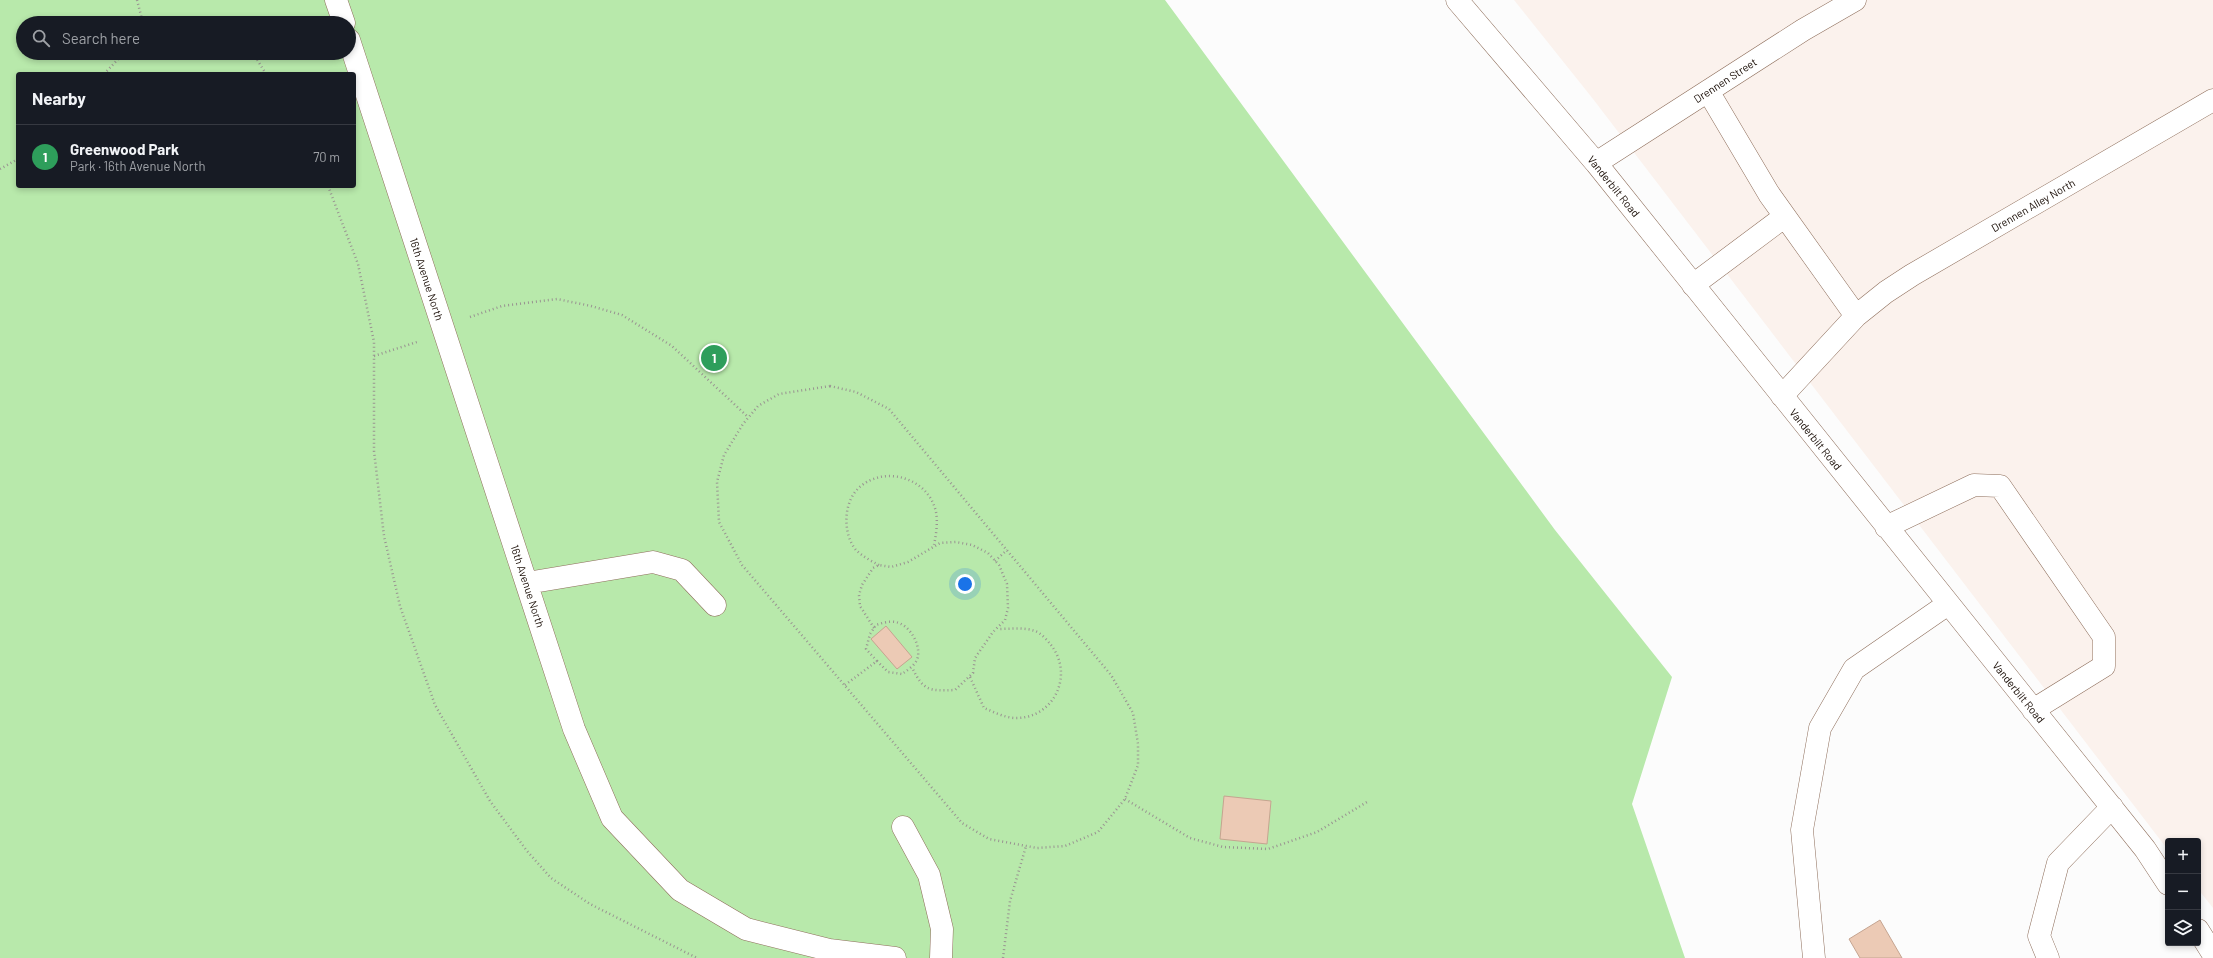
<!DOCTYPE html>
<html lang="en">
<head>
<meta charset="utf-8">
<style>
	:root { --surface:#171b24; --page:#242831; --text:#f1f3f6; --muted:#9ea1a6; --line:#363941; --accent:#b23382 }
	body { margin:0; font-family:Barlow,sans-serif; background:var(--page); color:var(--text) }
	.controls { position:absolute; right:12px; bottom:12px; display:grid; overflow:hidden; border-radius:4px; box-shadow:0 2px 6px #0003 }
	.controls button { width:36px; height:36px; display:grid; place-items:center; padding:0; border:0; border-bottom:1px solid var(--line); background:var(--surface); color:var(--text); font:20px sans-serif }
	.you { position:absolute; left:965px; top:584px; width:14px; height:14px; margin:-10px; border:3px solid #fff; border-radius:50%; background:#1a73e8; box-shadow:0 0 0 6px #1a73e833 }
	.badge { display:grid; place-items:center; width:26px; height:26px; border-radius:50%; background:var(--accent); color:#fff; font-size:13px; font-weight:700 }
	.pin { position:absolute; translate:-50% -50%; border:2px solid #fff; box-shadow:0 1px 4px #0006 }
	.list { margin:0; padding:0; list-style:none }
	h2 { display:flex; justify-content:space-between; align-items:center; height:52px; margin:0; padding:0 16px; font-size:17px }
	h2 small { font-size:13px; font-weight:400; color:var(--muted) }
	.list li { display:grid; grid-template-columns:26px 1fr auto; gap:12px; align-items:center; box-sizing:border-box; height:64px; padding:0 16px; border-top:1px solid var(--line) }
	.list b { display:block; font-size:15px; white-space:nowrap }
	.list p { margin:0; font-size:13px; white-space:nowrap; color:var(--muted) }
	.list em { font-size:13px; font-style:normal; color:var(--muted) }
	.icon { flex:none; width:22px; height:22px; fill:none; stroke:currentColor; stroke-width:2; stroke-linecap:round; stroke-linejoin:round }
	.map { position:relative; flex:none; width:2213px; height:958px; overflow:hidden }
	.search { position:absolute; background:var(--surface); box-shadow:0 2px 6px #0003; left:16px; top:16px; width:340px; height:44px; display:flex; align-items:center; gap:10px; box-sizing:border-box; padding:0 14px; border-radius:22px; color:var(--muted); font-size:15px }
	.panel { position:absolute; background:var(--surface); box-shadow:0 2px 6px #0003; left:16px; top:72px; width:340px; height:116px; border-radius:4px }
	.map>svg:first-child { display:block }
</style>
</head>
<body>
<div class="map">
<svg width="2213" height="958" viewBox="0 0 2213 958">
	<rect width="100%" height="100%" fill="#fcfcfc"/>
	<!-- built -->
	<path fill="#fbf2ed" d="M1514,0H2213V908L2198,889V841H2168V850L1593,99Z"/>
	<!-- green -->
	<path fill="#b8e9ab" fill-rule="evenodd" d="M0,0H1165L1555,530L1672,677L1632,804L1685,958H0ZM23,23H349V53H23ZM18,74H354V186H18Z"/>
	<!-- building -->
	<path fill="#eccab5" stroke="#c5a490" d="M886,626L912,657L897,669L871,639Z
		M1224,796L1271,801L1267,844L1220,839Z
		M1880,920L1902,958H1860L1849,939Z"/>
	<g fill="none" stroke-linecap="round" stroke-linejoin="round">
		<!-- minor casing -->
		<g stroke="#8e6e5b" stroke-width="23">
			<path id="minor" d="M336,0L344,23
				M1457,0L1596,163L2145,849L2168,884
				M349,40L574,729L612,818L680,890L746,929L829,950L895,958
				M1708,91L1769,194L1856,316L1782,396
				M1596,163L1803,30L1855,0
				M1693,285L1784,217
				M1856,316L1886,292L1912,275L2213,100
				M1886,527L1974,485L2000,486L2104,637V666L2033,710
				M527,583L653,562L682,570L715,605
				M903,827L929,875L942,929L941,958
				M2198,930L2213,954
				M1814,958L1802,830L1820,728L1854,669L1948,604
				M2048,958L2039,936L2058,863L2112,807"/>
		</g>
		<!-- path -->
		<path stroke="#999491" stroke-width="2.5" stroke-dasharray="1 3" stroke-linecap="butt" d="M137,0L143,23
			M194,23H204
			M253,53L266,74
			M104,74L124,53
			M0,169L18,159
			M328,186L358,264L374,342V451L384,536L400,606L435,705L490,801L527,851L551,878L590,904L697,958
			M470,317L502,306L557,299L591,306L622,315L672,346L748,417
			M374,356L417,342
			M830,386L856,392L889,409L1111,675L1133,713L1138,744V765L1125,799L1098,832L1065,846L1037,848L989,839L962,823L742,565L719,522L717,482L724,455L743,424L758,406L779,394Z
			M995,561L1007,550
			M879,565C871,561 862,556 856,550C842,533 843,500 861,486C887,465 929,479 936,512C938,523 936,535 934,545
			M874,628L860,606L859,595L862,585L873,568L879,565L891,567L908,562L940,543L956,542L972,545L988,553L999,565L1007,584L1008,608L1005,620L993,632L975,658L973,673L955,690C929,691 923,691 912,667
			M970,677L984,708C994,712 1005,718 1016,718C1055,718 1074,674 1051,645C1047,640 1041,633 1035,631C1024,627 1009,629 998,629
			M845,685L877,661L888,672L902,674C908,670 917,664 918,656C920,643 909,624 895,622C889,621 882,623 876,625L870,634L866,649L877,661
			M1125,799L1190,838L1223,847L1268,849L1317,832L1367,802
			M1003,958L1010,901L1026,846"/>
		<!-- minor -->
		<use href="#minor" stroke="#fff" stroke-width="22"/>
	</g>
	<g text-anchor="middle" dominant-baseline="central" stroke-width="3.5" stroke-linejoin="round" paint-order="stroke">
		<!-- street labels -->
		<g font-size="11" fill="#1a0e07" stroke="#fff">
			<text transform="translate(1725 80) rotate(-33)">Drennen Street</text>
			<text transform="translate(1614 186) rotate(51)">Vanderbilt Road</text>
			<text transform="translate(2033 205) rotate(-30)">Drennen Alley North</text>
			<text transform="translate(427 279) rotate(72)">16th Avenue North</text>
			<text transform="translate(1816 439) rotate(51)">Vanderbilt Road</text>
			<text transform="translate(528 586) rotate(72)">16th Avenue North</text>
			<text transform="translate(2019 692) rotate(51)">Vanderbilt Road</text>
		</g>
	</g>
</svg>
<div class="controls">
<button>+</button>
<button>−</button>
<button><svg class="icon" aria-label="layers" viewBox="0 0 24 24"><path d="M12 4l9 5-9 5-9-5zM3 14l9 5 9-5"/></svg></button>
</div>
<div class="you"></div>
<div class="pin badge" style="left:714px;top:358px;background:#2e9e5b">1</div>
<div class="search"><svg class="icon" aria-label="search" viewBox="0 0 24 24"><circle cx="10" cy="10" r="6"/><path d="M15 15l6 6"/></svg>Search here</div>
<section class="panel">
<h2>Nearby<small></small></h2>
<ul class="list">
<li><span class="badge" style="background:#2e9e5b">1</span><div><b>Greenwood Park</b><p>Park · 16th Avenue North</p></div><em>70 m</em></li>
</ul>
</section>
</div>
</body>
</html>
